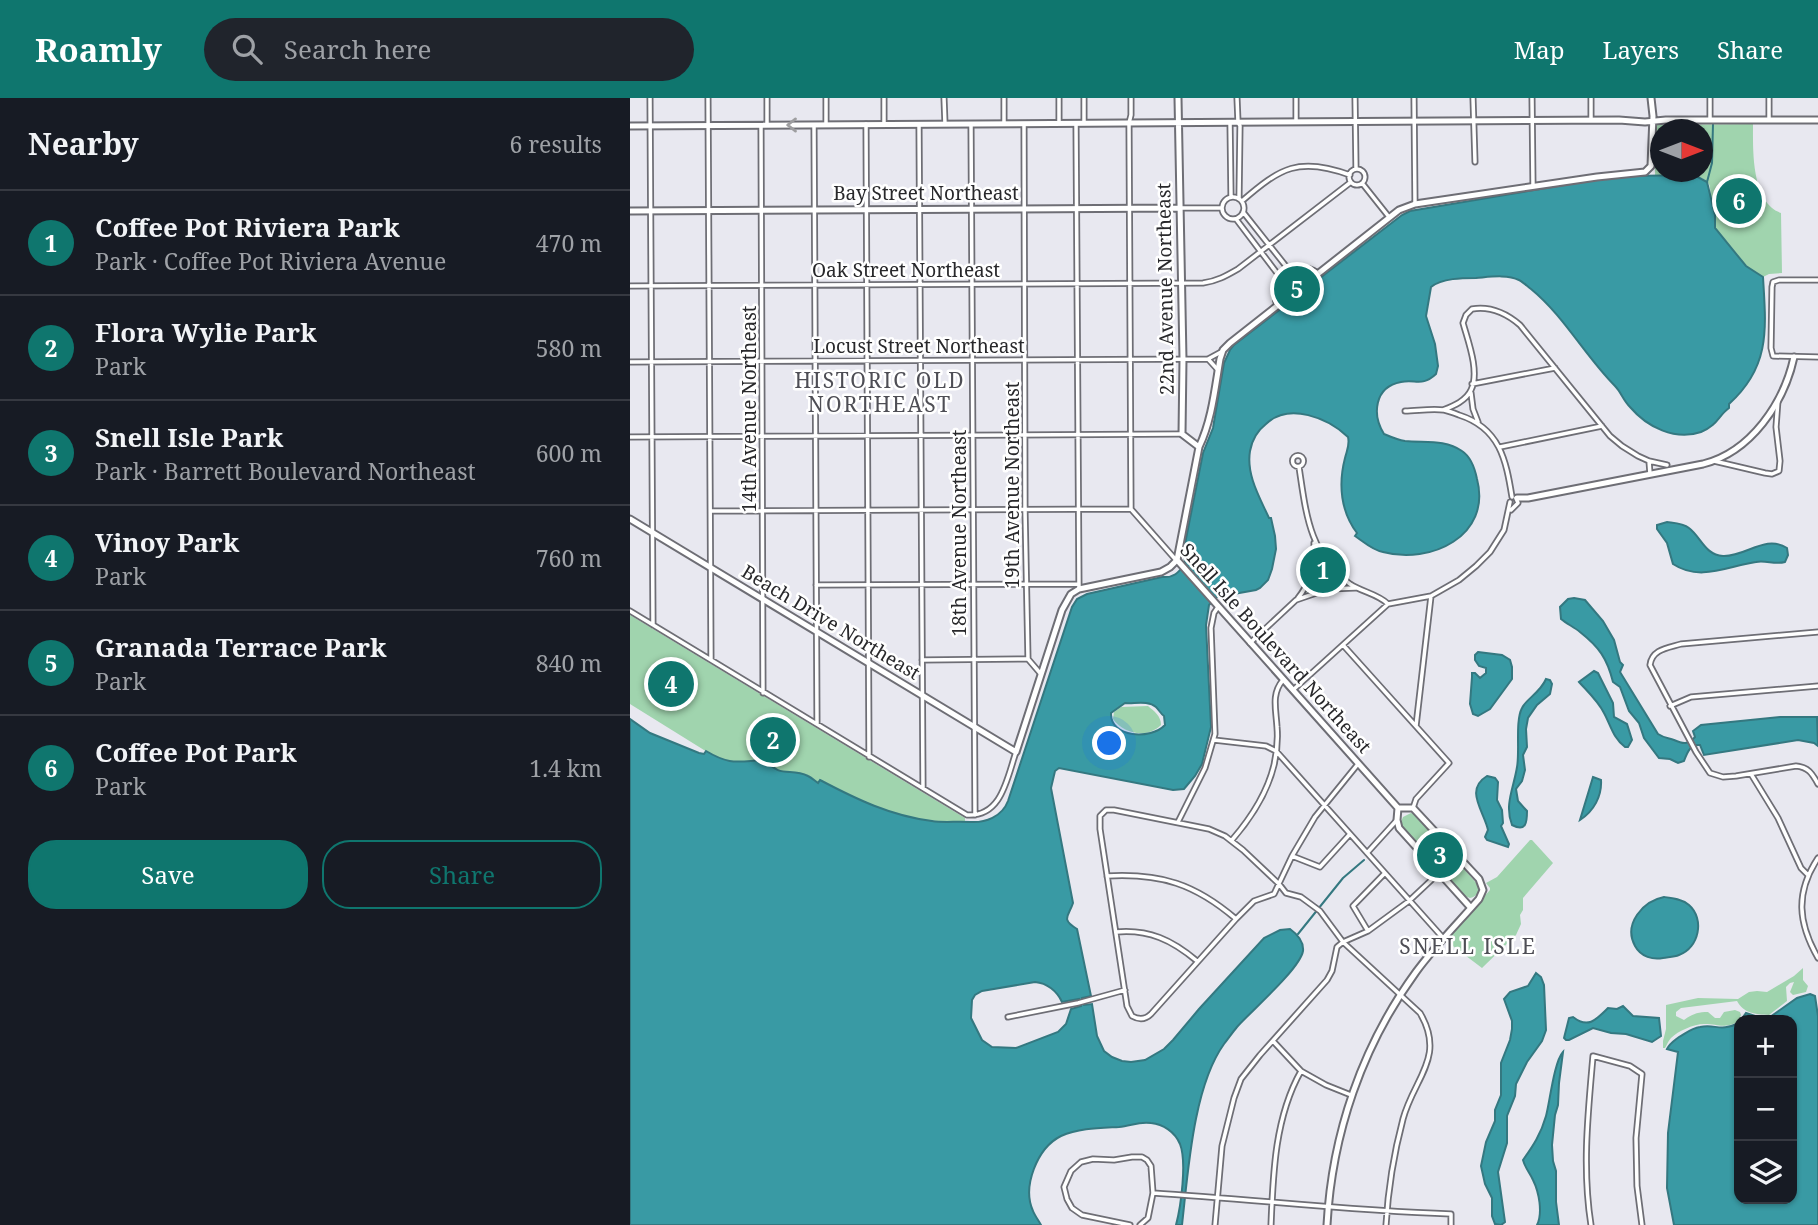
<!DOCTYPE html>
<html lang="en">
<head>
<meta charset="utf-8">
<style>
	:root { --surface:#171b24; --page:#20242c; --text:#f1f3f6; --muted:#9ea1a6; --line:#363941; --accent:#0f766e }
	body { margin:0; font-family:"Noto Serif",serif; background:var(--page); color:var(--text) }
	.controls { position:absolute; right:21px; bottom:21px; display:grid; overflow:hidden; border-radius:14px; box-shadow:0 2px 5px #0004 }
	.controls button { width:63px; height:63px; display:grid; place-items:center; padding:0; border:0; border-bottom:2px solid var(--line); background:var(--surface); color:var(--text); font:35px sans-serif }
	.compass { position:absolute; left:1020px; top:21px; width:63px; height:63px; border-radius:50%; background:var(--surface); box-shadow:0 2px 5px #0004; rotate:90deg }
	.you { position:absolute; left:480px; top:646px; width:24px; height:24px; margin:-18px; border:5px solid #fff; border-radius:50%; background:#1a73e8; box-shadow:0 0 0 10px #1a73e833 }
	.badge { display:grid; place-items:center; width:46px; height:46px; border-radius:50%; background:var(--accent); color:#fff; font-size:23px; font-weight:700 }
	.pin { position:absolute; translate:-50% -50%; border:4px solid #fff; box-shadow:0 2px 7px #0006 }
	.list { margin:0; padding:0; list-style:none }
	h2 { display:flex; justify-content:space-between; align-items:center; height:91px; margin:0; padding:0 28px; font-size:30px }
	h2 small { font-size:23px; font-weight:400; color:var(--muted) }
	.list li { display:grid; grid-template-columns:46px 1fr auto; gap:21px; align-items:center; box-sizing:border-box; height:105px; padding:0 28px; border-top:2px solid var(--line) }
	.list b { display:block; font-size:26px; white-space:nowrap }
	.list p { margin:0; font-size:23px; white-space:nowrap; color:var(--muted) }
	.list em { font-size:23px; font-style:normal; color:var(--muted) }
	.actions { display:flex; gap:14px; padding:21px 28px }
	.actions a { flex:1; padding:16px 0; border:2px solid var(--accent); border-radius:28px; text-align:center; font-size:24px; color:var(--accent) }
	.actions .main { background:var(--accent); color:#fff }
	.icon { flex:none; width:38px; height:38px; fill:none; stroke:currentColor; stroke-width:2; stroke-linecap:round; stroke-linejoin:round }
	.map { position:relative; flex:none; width:1188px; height:1127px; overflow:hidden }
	header { display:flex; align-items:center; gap:42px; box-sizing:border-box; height:98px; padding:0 35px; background:var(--accent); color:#fff }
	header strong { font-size:33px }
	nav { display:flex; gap:38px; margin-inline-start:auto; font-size:24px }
	.search { width:490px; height:63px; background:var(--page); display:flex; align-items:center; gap:18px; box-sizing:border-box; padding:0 24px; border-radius:38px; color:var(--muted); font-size:26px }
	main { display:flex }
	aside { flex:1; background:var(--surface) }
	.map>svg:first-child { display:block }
</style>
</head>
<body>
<header>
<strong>Roamly</strong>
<div class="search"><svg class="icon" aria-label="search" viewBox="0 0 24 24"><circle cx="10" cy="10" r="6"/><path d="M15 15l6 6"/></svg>Search here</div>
<nav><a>Map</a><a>Layers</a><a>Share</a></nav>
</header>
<main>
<aside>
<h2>Nearby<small>6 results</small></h2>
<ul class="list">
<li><span class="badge">1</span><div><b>Coffee Pot Riviera Park</b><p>Park · Coffee Pot Riviera Avenue</p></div><em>470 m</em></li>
<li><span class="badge">2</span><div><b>Flora Wylie Park</b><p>Park</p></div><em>580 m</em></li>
<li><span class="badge">3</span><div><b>Snell Isle Park</b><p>Park · Barrett Boulevard Northeast</p></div><em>600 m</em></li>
<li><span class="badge">4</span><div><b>Vinoy Park</b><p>Park</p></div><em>760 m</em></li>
<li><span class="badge">5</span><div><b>Granada Terrace Park</b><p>Park</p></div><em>840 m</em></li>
<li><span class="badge">6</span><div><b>Coffee Pot Park</b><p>Park</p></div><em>1.4 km</em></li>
</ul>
<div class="actions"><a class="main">Save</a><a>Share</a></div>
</aside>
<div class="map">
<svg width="1188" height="1127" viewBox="0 0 1188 1127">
	<rect width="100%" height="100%" fill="#e8e8f0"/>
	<!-- green -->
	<path fill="#a0d4ae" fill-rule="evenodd" d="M1123,26C1123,52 1121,104 1151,115L1152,175L1139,176L1133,179L1116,168L1085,130C1085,120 1082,113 1081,103C1080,97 1081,91 1079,86C1071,73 1038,78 1025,78V30L1027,27ZM1030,32H1072V74H1030Z
		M673,171L685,175L689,182L683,208L680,211L652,210C638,193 653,173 673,171Z
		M687,455L696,467L714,485L693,489L675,495L684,477Z
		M0,517L335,720V724C279,726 239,707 190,683L188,685C181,682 173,676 165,675C155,673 145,675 138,664C129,662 124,664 115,665C104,666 92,663 82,657L0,606Z
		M518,608C524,613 531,618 531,627C517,641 494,636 483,621L484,614L491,609Z
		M781,715L785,716L849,788C850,794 846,799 840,800L835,798L772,728L771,724L773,719Z
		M900,742H902L923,765L893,800V812L890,817L891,826L886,837L852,870L815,842L860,792V790L856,785L867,779Z
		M1173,870V882L1178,888L1176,894L1163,897L1160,894L1164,884L1160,885L1156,889L1157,903L1139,917C1126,916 1114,916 1107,903L1051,910L1046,914V918L1054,922C1062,916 1068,914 1078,914L1085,920H1090L1094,914L1105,912L1110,914L1111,917L1108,924C1092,931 1089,926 1074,926C1064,926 1048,933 1041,940C1038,943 1037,947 1035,950H1033V943L1036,931V907L1068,900L1108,901L1119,894L1127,893L1137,894L1164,878Z"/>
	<!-- water -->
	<path fill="#399aa4" stroke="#347880" stroke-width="2" fill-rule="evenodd" d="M1059,77L1066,78L1077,84L1085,117V130L1116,168L1133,179C1136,230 1141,268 1099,306V310C1088,318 1088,327 1071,334C1045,343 1017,329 1000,309C993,302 991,294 985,288C955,258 934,218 901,191C897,188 893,184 889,182C877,176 859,179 846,180C833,180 812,180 801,189L796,218L805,246L808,268L806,276C792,289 786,281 771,284C744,289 742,317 754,336C761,339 768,342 775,343C795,345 815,341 832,353C841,359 845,371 847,381C862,438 800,467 753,454C742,452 734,444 725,438L727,435C711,414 708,387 715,360C717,352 720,347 718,339C698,320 659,304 636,326C627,333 622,342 620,353C616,377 630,400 639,420H641L645,438L646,451L642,471L638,482L630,490L626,492L587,499L579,507L576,527L581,629L572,666L565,678L554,691L543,692L429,670L425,673L421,690L443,805C439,818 430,821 447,831L461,898L452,900L454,907L462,906L467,938L474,953L482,959L492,963L501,964L515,962L534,951L543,942L569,911L634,840L650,832L660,831C667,836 674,843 673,853C670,871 620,914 607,929C602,935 598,941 594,946C563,989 558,1075 552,1127H546C551,1108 557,1064 550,1046C545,1034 533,1026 521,1025C509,1023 501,1028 489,1029C470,1030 449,1030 431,1038C407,1050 392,1089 403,1113C405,1118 409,1123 411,1127H0V621L20,635L69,655L74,656L76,653C101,668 108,663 136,662C150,681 161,669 178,678C182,680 185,683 188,685L190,682C226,701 261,718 302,723C314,725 327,723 340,724C355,725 372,719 378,703L442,509L447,501L457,496L532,479C544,480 548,475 555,466L554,451L573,355L583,330L594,265L600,252L604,247L652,210L670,212L677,207L680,211L683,208L681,204L687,195L690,180L772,117L780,113L964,82L1003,78ZM495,605C504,606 518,602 526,609C529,612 531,616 534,618L535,627C521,642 480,640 481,615ZM405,884C417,885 427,893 432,904L449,901L451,908L441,911L436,926L428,934L386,950L362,949L352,942L341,920L342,902L345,897L352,893Z
		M1037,424C1045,425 1053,425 1059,430C1071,439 1075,457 1093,458C1116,459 1135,436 1157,450L1158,457L1155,464C1145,467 1136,462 1126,464C1098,468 1070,484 1043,466L1037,445L1027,431V427Z
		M944,500L955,502L973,523L984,542L990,564L993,567L990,574L1028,636C1034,640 1038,640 1044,642C1053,646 1058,647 1065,639L1063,633L1071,627L1150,619H1187L1188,648L1184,645L1168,642L1074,657L1070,647C1060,646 1057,655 1054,663L1048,665L1040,661L1029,660L1014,640L1009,625L999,613L990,589L983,584C977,560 969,549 950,534C944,529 937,526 931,521L930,509L938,501Z
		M848,554L872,557L880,562L882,569V581L860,611L848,618L843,616L840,606L842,579V575H845L850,580L856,575V570L849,568L845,562V557Z
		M964,573L968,575L983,605L984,619L997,626L1002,642L998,649H995C983,640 981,628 974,615C968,603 958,594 949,584Z
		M916,581L920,582L922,586L920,596L907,607L898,620L896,631L897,649L893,657L895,672L892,683L886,691L888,703L897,713C897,725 896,734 882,727C874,707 884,689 887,669C890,653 885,623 892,610C896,601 910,595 916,581Z
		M857,678L865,680L868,684L867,702L872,712L873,725L871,728L879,746L878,749L857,742L855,739L858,732C854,713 834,692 857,678Z
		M963,679L971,682C972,698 964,713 950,722Z
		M1034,799C1042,800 1052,801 1059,807C1075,821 1069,850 1049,857C1044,859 1039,859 1033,860C1023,862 1011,859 1005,848C993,826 1013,803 1034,799Z
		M906,875L911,879L914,887L916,932L912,943L897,964L886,986L885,998L877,1018V1045L868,1074L875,1124L871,1127L865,1126L862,1118V1100L855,1086L851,1068L856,1044L865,1023V1012L871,997V965L880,942L882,931V923L874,901L880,894L898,888Z
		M1180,896L1185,898L1188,918V1127H1044L1037,1090L1038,1035L1048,954L1037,951C1040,945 1044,943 1049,939C1056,935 1062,930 1070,929C1086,926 1090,934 1109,925V1101H1162V922H1111L1116,915L1125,918L1140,919L1167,900Z
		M993,908L1003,918L1029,920L1031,938L1022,944L996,936L981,935L963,930L939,942H936L934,940L939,920L943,919C958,931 966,922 978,910L987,911Z
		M933,954L929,985L928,1007L925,1017L922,1047L923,1063L926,1073V1104L929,1127H907C913,1115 909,1094 903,1082C900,1075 895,1070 893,1062C903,1048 911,1036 916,1018C920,1003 924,964 933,954Z"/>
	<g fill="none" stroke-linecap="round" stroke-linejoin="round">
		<!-- stream -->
		<path stroke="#347880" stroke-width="2" d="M1077,84L1082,65L1083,26
			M668,836L713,780L734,762"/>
		<!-- minor casing -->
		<g stroke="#6e6e75" stroke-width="7">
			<path id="minor" d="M20,0L23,527
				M78,0L81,562
				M137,0V27
				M196,0V27
				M254,0V26
				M314,0L315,26
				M374,0V26
				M429,0V25
				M454,0V25
				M501,0V17L499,25L501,411
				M607,0L608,24L610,28L609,101
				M666,0V24
				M725,0L726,71
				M784,0L785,106
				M843,0L845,64
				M902,0L903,88
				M961,0V22
				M1080,0V22
				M1139,0V22
				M600,24L601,99
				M446,25L449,491
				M236,26L239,659
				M289,26L293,690
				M341,26L345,717
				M394,26L395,412L398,561L410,575
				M131,27L133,595
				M184,27L187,626
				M719 79a8 8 0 1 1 16 0a8 8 0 1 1-16 0Z
				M732,85L759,119
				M592 110a11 11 0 1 1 22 0a11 11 0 1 1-22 0Z
				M612,103C650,70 669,58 720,77
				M550,110H592
				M613,114L659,172
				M606,121L650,179
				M1188,182H1149L1143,184L1142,189L1141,250L1143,258L1188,259
				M0,188L573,185C587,183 596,178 608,171L721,84
				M657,199L665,204L676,202L681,195L679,183
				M647,208C638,181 662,158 688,175
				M578,261L588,272
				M0,264L578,261L591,254
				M842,286L925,270
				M841,295L843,311L848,324
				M813,312C823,308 836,303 841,292C850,274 838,243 833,225L836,217L842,211C860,208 876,215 890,227L980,338L992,348L1008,358L1019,363L1037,367
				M775,313C787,313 801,310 814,312C819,313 824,315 829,317C870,330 876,362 882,399
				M0,339L551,336
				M870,349L972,328
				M662.5 363a5.5 5.5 0 1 1 11 0a5.5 5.5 0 1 1-11 0Z
				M1019,363L1020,376
				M1084,363L1135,375L1142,376L1149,373L1150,363L1146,329L1148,302
				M669,369C676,415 679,456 720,486C732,494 748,496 758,506
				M501,411L546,462
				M881,412L888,405L886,400
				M81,413L501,411
				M186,487L449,486
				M668,500C681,484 685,465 684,445
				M0,513L337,717C372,719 377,680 386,654
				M1188,534L1051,546C1038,550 1022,551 1020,567L1066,654L1080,675L1093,679L1106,678L1166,668C1178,669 1182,675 1188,686
				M620,545L666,502L698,491L725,490
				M713,547L819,665L786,701L783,710
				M292,562L398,561
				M663,592L758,506L801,498L829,482L846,468L860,454L874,432L880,404
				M1040,608L1061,599L1188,588
				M786,628L801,498
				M584,642L636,648L646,653L814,841
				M1121,676L1148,720L1171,770L1178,777
				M548,724L575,670L585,636L581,530L584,515L588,509
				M602,742C621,720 637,696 644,667C647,654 648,641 647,629C646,611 641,596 653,582
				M737,755L766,723
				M662,758L690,769L720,736
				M1188,760C1165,795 1168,825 1188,860
				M477,778C531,775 565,786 606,821
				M738,833L723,808L755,775
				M486,834C519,831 542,842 567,863
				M378,919L448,905L495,892
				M643,943L671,973L696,987L721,997
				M523,1095C622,1101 721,1113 821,1116V1127
				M500,1127L452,1117L442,1110L437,1101L434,1089L441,1073L451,1064L463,1061L484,1062L502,1059H512L517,1062L521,1068L523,1095L518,1120L510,1127
				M585,1127L592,1048L604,1000L611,981L630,957L697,882L702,873L707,849L713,844L690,813L671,799L656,795L649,786L613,752L595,738L579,731L484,712H476L470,718V731L497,908L502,918C509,922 515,922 521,916L606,821L624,803L644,796L662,758L685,719L728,666
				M641,1127C643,1075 645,1019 671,973
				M756,1127C758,1092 764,1055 773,1021C784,980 816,959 790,915L713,844L738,833L779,803L827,758
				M961,1127C952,1070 958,1015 963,958L1000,968L1012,976L1006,1040L1007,1088L1012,1127"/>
		</g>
		<!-- tertiary casing -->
		<g stroke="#6e6e75" stroke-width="9">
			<path id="tertiary" d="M548,0L553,261L552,336L569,349
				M0,28L989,22L1015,24L1036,22H1188
				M0,113L550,110
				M887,400H898L1073,366C1121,354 1154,305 1164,259
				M0,421L386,654L432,512L441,496L449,491L531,474L540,469L547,462L569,349C582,322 585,290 590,261L593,252L600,245L769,112L785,106L967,79L1015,74L1021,68L1023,18L1021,0
				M547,462L768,710L767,722L769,730L841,810
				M697,1127C702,1036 732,948 786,874C805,848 828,825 849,801L853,792L849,781L783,710H768"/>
		</g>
		<!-- minor -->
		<use href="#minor" stroke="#fff" stroke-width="3.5"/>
		<!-- tertiary -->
		<use href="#tertiary" stroke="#fff" stroke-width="5"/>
	</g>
	<!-- one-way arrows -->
	<defs><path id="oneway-chevron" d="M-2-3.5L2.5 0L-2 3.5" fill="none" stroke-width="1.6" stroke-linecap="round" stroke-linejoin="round" transform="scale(1.75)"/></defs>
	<use stroke="#9e9ea0" href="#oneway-chevron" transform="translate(162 27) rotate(180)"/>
	<g text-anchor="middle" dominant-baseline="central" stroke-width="5" stroke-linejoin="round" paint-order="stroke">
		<!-- street labels -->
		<g font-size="19" fill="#28282b" stroke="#fff">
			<text x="296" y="95">Bay Street Northeast</text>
			<text x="276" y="172">Oak Street Northeast</text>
			<text transform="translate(535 191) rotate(-91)">22nd Avenue Northeast</text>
			<text x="289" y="248">Locust Street Northeast</text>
			<text transform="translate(119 311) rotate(-90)">14th Avenue Northeast</text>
			<text transform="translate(382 387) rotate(-90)">19th Avenue Northeast</text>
			<text transform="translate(329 435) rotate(-90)">18th Avenue Northeast</text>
			<text transform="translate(201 524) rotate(31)">Beach Drive Northeast</text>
			<text transform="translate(646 550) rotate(48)">Snell Isle Boulevard Northeast</text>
		</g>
		<!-- neighbourhood labels -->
		<g font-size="21" letter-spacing="2" fill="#4e4e55" stroke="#fff">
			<text x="250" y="282">HISTORIC OLD<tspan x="250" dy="24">NORTHEAST</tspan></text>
			<text x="838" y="848">SNELL ISLE</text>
		</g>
	</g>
</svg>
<div class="controls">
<button>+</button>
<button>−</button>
<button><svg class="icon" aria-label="layers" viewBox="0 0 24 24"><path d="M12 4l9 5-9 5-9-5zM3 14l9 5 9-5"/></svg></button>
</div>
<svg class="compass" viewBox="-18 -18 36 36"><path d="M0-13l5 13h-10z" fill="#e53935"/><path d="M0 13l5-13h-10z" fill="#9ea1a6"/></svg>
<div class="you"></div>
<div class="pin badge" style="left:693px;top:472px">1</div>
<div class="pin badge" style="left:143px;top:642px">2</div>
<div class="pin badge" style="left:810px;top:757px">3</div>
<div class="pin badge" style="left:41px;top:586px">4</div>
<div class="pin badge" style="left:667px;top:191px">5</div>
<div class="pin badge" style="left:1109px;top:103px">6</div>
</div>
</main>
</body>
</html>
